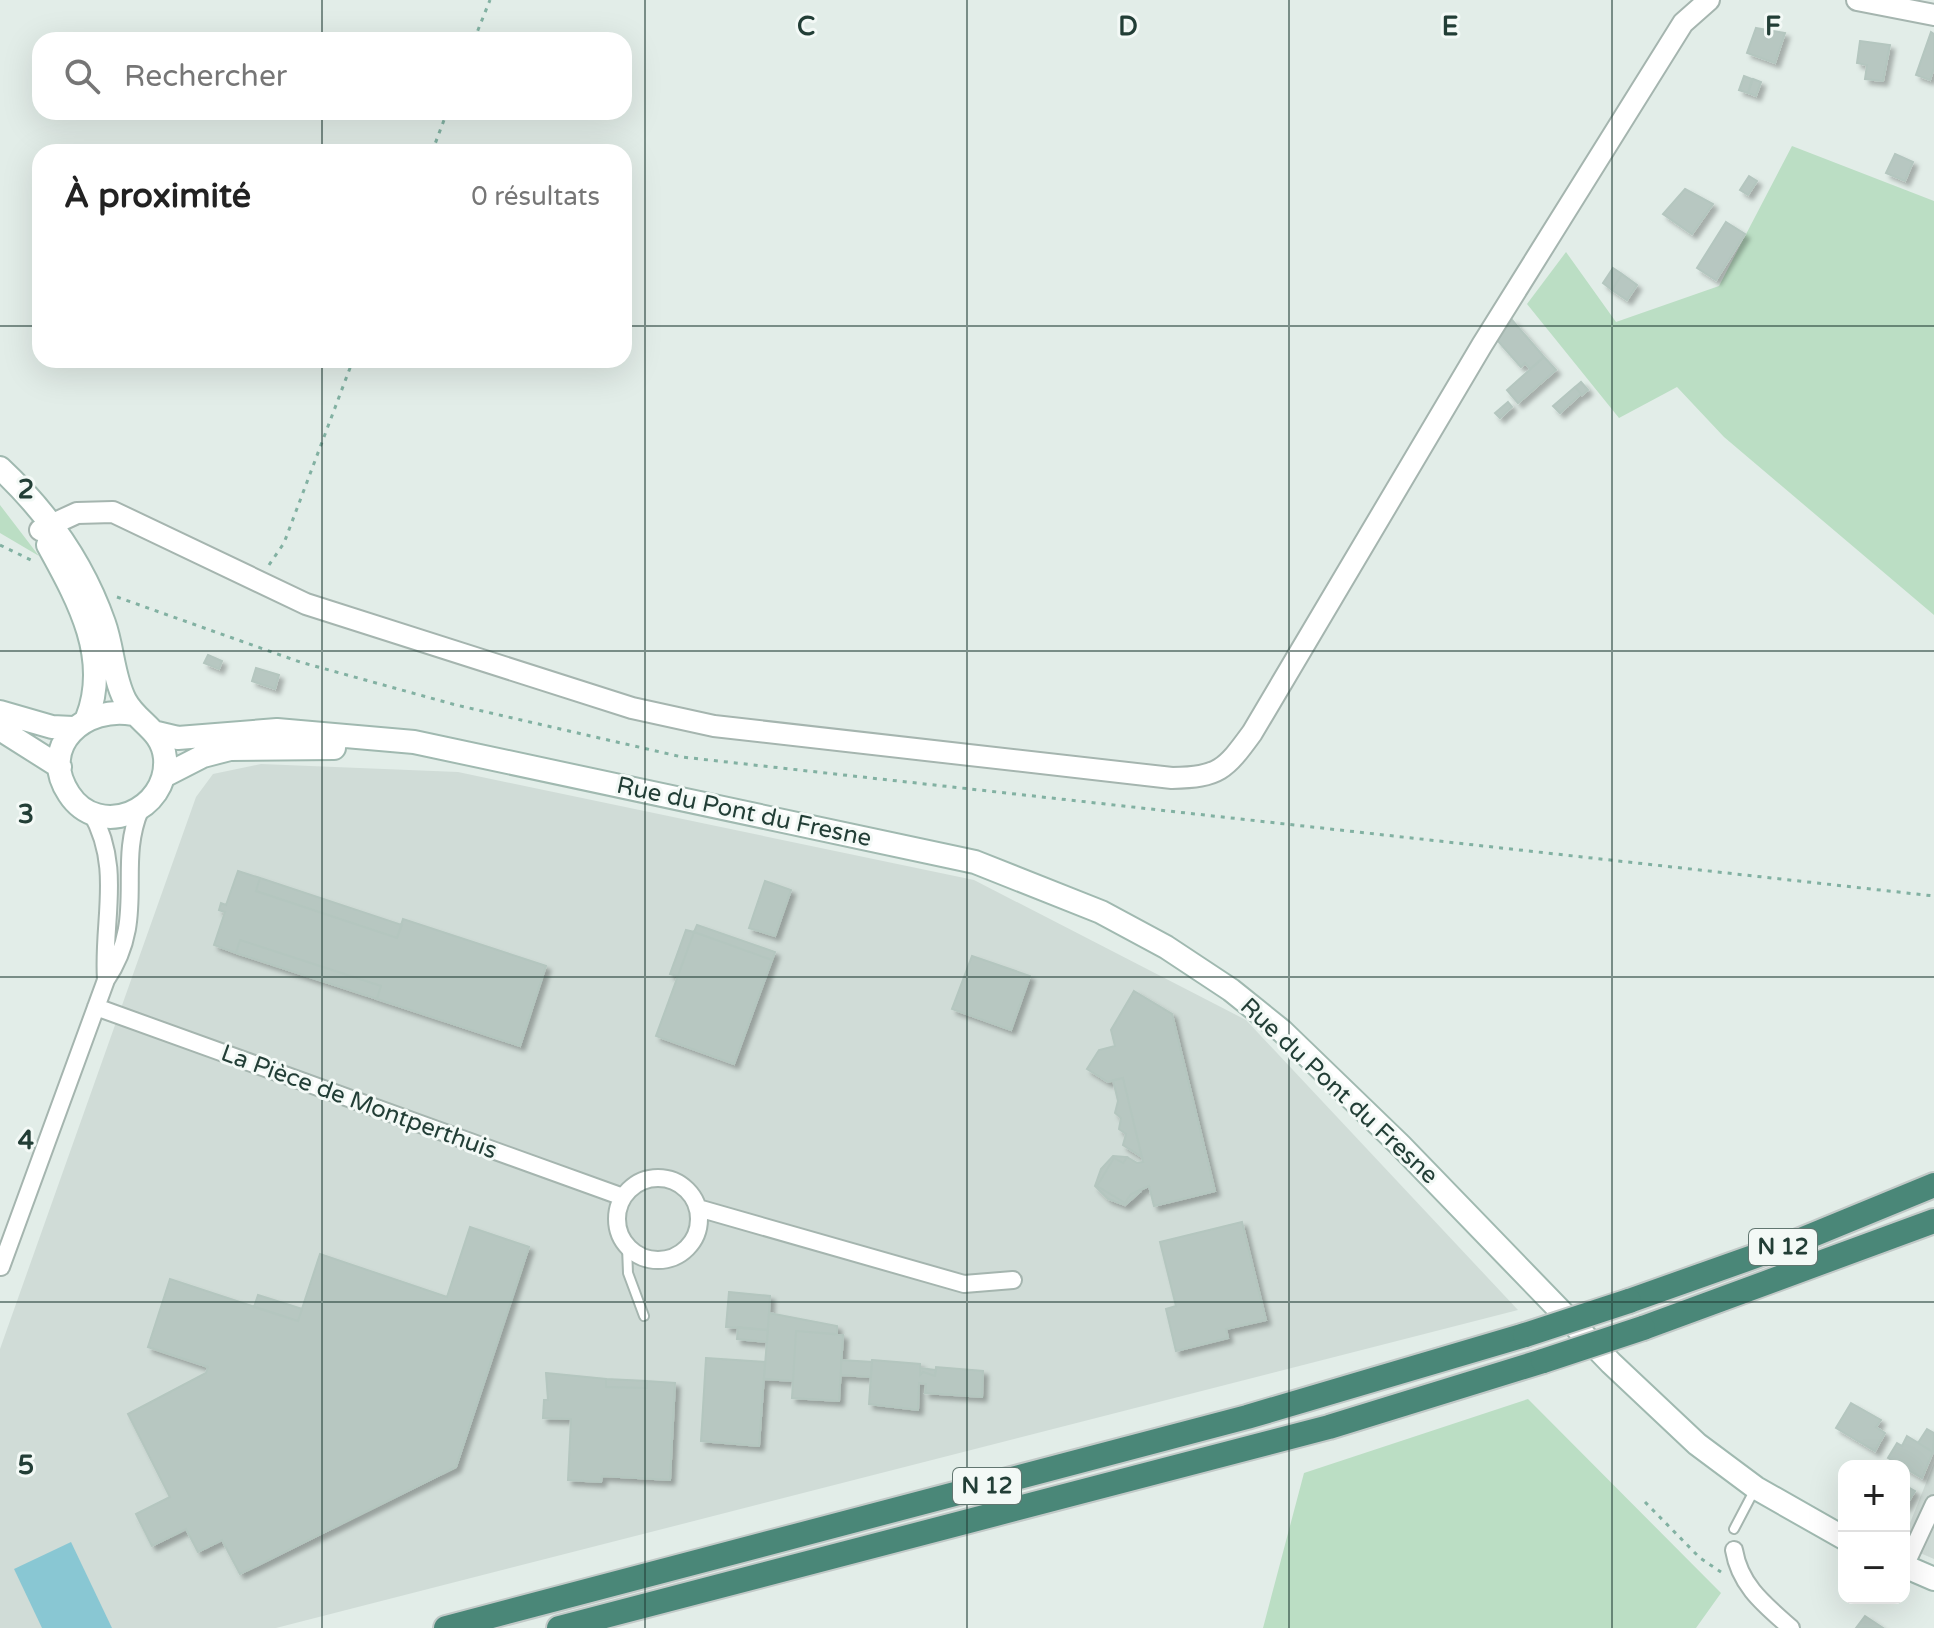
<!DOCTYPE html>
<html lang="fr">
<head>
<meta charset="utf-8">
<style>
	:root { --surface:#fff; --page:#f6f6f6; --text:#222; --muted:#767676; --line:#e0e0e0 }
	body { margin:0; font-family:"Varela Round",sans-serif; background:var(--page); color:var(--text) }
	.controls { position:absolute; right:24px; bottom:24px; display:grid; overflow:hidden; border-radius:16px; box-shadow:0 8px 32px #0002 }
	.controls button { width:72px; height:72px; display:grid; place-items:center; padding:0; border:0; border-bottom:2px solid var(--line); background:var(--surface); color:var(--text); font:40px sans-serif }
	.list { margin:0; padding:0; list-style:none }
	h2 { display:flex; justify-content:space-between; align-items:center; height:104px; margin:0; padding:0 32px; font-size:34px }
	h2 small { font-size:26px; font-weight:400; color:var(--muted) }
	.icon { flex:none; width:44px; height:44px; fill:none; stroke:currentColor; stroke-width:2; stroke-linecap:round; stroke-linejoin:round }
	.map { position:relative; flex:none; width:1934px; height:1628px; overflow:hidden }
	.search { position:absolute; background:var(--surface); box-shadow:0 8px 32px #0002; left:32px; top:32px; width:600px; height:88px; display:flex; align-items:center; gap:20px; box-sizing:border-box; padding:0 28px; border-radius:24px; color:var(--muted); font-size:30px }
	.panel { position:absolute; background:var(--surface); box-shadow:0 8px 32px #0002; left:32px; top:144px; width:600px; height:224px; border-radius:24px }
	.map>svg:first-child { display:block }
</style>
</head>
<body>
<div class="map">
<svg width="1934" height="1628" viewBox="0 0 1934 1628">
	<defs>
		<filter id="shadow"><feDropShadow dx="4.5" dy="4.5" stdDeviation="2" flood-color="#0004"/></filter>
	</defs>
	<rect width="100%" height="100%" fill="#e2ede8"/>
	<!-- built -->
	<path fill="#d0dcd7" d="M261,764L458,772L974,880L1246,1020L1518,1310L276,1628H0V1349L196,797L213,774Z
		M1934,1463V1559L1904,1546V1538Z"/>
	<!-- green -->
	<path fill="#bbdec4" d="M1792,146L1934,201V615L1724,437L1677,387L1619,418L1527,304L1566,252L1616,322L1719,286Z
		M0,505L39,556L0,533Z
		M1528,1399L1721,1593L1696,1628H1263L1304,1473Z"/>
	<!-- water -->
	<path fill="#89c7d3" d="M71,1542L112,1628H42L14,1569Z"/>
	<!-- building -->
	<path fill="#b7c7c1" stroke="#b4c6bf" stroke-width="2" filter="url(#shadow)" d="M1756,28L1785,33L1775,63L1747,53Z
		M1931,32L1934,34V68L1930,80L1916,75Z
		M1860,41L1890,45L1883,81L1865,79L1867,65L1857,63Z
		M1744,76L1752,79L1748,93L1739,90Z
		M1753,79L1761,82L1756,96L1748,93Z
		M1895,154L1913,162L1905,181L1886,173Z
		M1749,176L1757,181L1748,195L1740,190Z
		M1685,189L1713,204L1692,234L1663,214Z
		M1726,222L1745,234L1716,280L1697,268Z
		M1613,268L1622,274L1612,290L1603,283Z
		M1622,274L1637,285L1627,300L1612,290Z
		M1512,320L1544,357L1530,369L1525,363L1521,367L1497,340Z
		M1544,357L1556,370L1518,403L1507,390Z
		M1581,382L1588,390L1582,395L1575,387Z
		M1575,387L1581,394L1560,413L1553,406Z
		M1508,402L1512,407L1500,418L1495,413Z
		M208,655L222,661L219,669L204,663Z
		M256,668L279,675L275,689L252,681Z
		M238,871L260,878L256,891L397,938L403,919L546,966L520,1046L377,999L381,986L240,940L236,953L214,945L225,912L219,910L221,903L226,905Z
		M260,878L402,925L397,938L256,891Z
		M765,881L791,890L775,936L749,928Z
		M697,925L775,952L772,960L694,932Z
		M686,930L694,932L678,976L670,974Z
		M694,932L772,960L734,1064L656,1036Z
		M240,940L381,986L377,999L236,953Z
		M972,956L1030,976L1011,1030L952,1009Z
		M1134,991L1172,1014L1215,1191L1154,1206L1149,1186L1131,1194L1125,1203L1097,1186L1114,1158L1123,1163L1127,1157L1137,1163L1143,1162L1123,1078L1108,1082L1087,1069L1099,1050L1115,1046L1111,1030Z
		M1123,1078L1142,1157L1123,1145L1126,1134L1119,1129L1121,1118L1115,1113L1118,1101L1113,1080Z
		M1113,1156L1127,1157L1123,1163L1114,1158L1097,1186L1125,1203L1131,1194L1141,1191L1125,1205L1108,1199L1095,1186L1101,1169Z
		M1242,1222L1266,1320L1226,1329L1228,1338L1176,1351L1166,1309L1176,1306L1160,1242Z
		M470,1227L529,1247L456,1467L240,1574L222,1540L198,1552L186,1529L152,1546L136,1514L170,1497L128,1414L206,1373L208,1367L148,1347L170,1279L298,1321L320,1254L447,1297Z
		M729,1292L770,1296L768,1330L726,1327Z
		M258,1295L302,1309L298,1321L254,1307Z
		M769,1313L837,1326V1334L796,1331L793,1381L764,1379Z
		M738,1327L768,1330L767,1342L737,1339Z
		M796,1331L843,1335L839,1401L792,1398Z
		M706,1358L765,1362L759,1446L701,1441Z
		M841,1360L872,1362L871,1377L841,1375Z
		M872,1360L920,1364V1375L923,1372L935,1376L936,1367L983,1371L982,1397L925,1393L926,1384L919,1383L918,1410L869,1404Z
		M920,1368L936,1370L935,1376L923,1372L920,1375Z
		M546,1373L606,1379V1387L647,1388V1381L675,1383L670,1480L602,1476L601,1482L568,1480L571,1419L543,1418L544,1400H548Z
		M606,1379L647,1381V1388L606,1387Z
		M1851,1403L1881,1420L1876,1427L1885,1433L1875,1451L1836,1428Z
		M1927,1429L1934,1433L1933,1452L1918,1443Z
		M1907,1436L1933,1452L1922,1478L1888,1458L1897,1443L1902,1446Z
		M1904,1485L1915,1491L1905,1507L1904,1506Z
		M1865,1616L1883,1628H1856Z"/>
	<g fill="none" stroke-linecap="round" stroke-linejoin="round">
		<!-- service casing -->
		<g stroke="#a5b5af" stroke-width="12">
			<path id="service" d="M627,1247L628,1273L644,1316
				M1734,1529L1755,1489"/>
		</g>
		<!-- minor casing -->
		<g stroke="#a5b5af" stroke-width="20">
			<path id="minor" d="M91,812C123,868 102,920 106,980
				M96,1007L623,1197
				M617 1219a41 41 0 1 1 82 0a41 41 0 1 1-82 0Z
				M698,1208L964,1284L1013,1280
				M1,1267L106,980C148,918 116,867 140,810
				M1734,1550C1740,1586 1765,1605 1791,1628
				M1905,1566L1934,1504"/>
		</g>
		<!-- tertiary casing -->
		<g stroke="#a5b5af" stroke-width="24">
			<path id="tertiary" d="M1857,0L1934,15
				M40,530L77,513L113,512L306,604L632,708L714,726L1172,778C1219,777 1225,770 1252,733L1482,345L1683,23L1709,0"/>
		</g>
		<!-- secondary casing -->
		<g stroke="#a0b9b0" stroke-width="26">
			<path id="secondary" d="M0,468C46,511 83,563 104,623C113,648 113,677 125,700C137,723 162,729 165,758C169,811 99,840 69,794C37,745 86,705 133,714
				M48,545C77,598 111,657 87,718
				M0,712L52,727L73,728
				M0,729L60,767
				M157,733L178,738L277,730L414,742L975,862L1101,912L1166,947L1231,990L1282,1031L1400,1145L1611,1363L1697,1444L1756,1488L1844,1538
				M164,776L203,756L230,749L334,748
				M1904,1566L1934,1579"/>
		</g>
		<!-- trunk casing -->
		<g stroke="#c1c9c7" stroke-width="28">
			<path id="trunk" d="M1629,1301L1798,1241L1934,1185
				M1643,1328L1934,1221
				M446,1628L1247,1417L1525,1335
				M559,1628L1329,1427L1543,1361"/>
		</g>
		<!-- path -->
		<path stroke="#82b1a2" stroke-width="3" stroke-dasharray="4 6" stroke-linecap="butt" d="M474,40L490,0
			M432,152L447,112
			M0,545L33,561
			M269,565L284,543L353,360
			M117,597L300,662L456,705L682,757L1934,896
			M1645,1502L1700,1558L1721,1572"/>
		<!-- service -->
		<use href="#service" stroke="#fff" stroke-width="8"/>
		<!-- minor -->
		<use href="#minor" stroke="#fff" stroke-width="16"/>
		<!-- tertiary -->
		<use href="#tertiary" stroke="#fff" stroke-width="20"/>
		<!-- secondary -->
		<use href="#secondary" stroke="#fff" stroke-width="22"/>
		<!-- trunk -->
		<use href="#trunk" stroke="#4a8778" stroke-width="24"/>
		<!-- trunk-bridge casing -->
		<g stroke="#c1c9c7" stroke-width="28" stroke-linecap="butt">
			<path id="trunk-bridge" d="M1525,1335L1629,1301
				M1543,1361L1643,1328"/>
		</g>
		<!-- trunk-bridge -->
		<use href="#trunk-bridge" stroke="#4a8778" stroke-width="24"/>
	</g>
	<!-- grid -->
	<path fill="none" stroke="#223e36" stroke-width="2" stroke-opacity="0.55" d="M322,0V40M645,0V1628M967,0V1628M1289,0V1628M1612,0V1628M322,112V152M0,326H40M624,326H1934M322,360V1628M0,651H1934M0,977H1934M0,1302H1934"/>
	<g text-anchor="middle" dominant-baseline="central" stroke-width="6" stroke-linejoin="round" paint-order="stroke">
		<!-- shield labels -->
		<g fill="#f3f9f6" stroke="#617670" stroke-width="2">
			<rect x="1749" y="1229" width="68" height="36" rx="6"/>
			<rect x="953" y="1468" width="68" height="36" rx="6"/>
		</g>
		<g font-size="22" font-weight="bold" fill="#223e36">
			<text x="1783" y="1247">N 12</text>
			<text x="987" y="1486">N 12</text>
		</g>
		<!-- street labels -->
		<g font-size="24" fill="#223e36" stroke="#f3f9f6">
			<text transform="translate(744 812) rotate(12)">Rue du Pont du Fresne</text>
			<text transform="translate(1339 1091) rotate(43)">Rue du Pont du Fresne</text>
			<text transform="translate(359 1102) rotate(20)">La Pièce de Montperthuis</text>
		</g>
	</g>
	<g font-size="26" text-anchor="middle" font-weight="bold" fill="#223e36" stroke="#f3f9f6" stroke-width="6" stroke-linejoin="round" paint-order="stroke">
		<text x="806" y="35">C</text>
		<text x="1128" y="35">D</text>
		<text x="1450" y="35">E</text>
		<text x="1773" y="35">F</text>
		<text x="26" y="498">2</text>
		<text x="26" y="823">3</text>
		<text x="26" y="1149">4</text>
		<text x="26" y="1474">5</text>
	</g>
</svg>
<div class="controls">
<button>+</button>
<button>−</button>
</div>
<div class="search"><svg class="icon" aria-label="search" viewBox="0 0 24 24"><circle cx="10" cy="10" r="6"/><path d="M15 15l6 6"/></svg>Rechercher</div>
<section class="panel">
<h2>À proximité<small>0 résultats</small></h2>
<ul class="list">
</ul>
</section>
</div>
</body>
</html>
